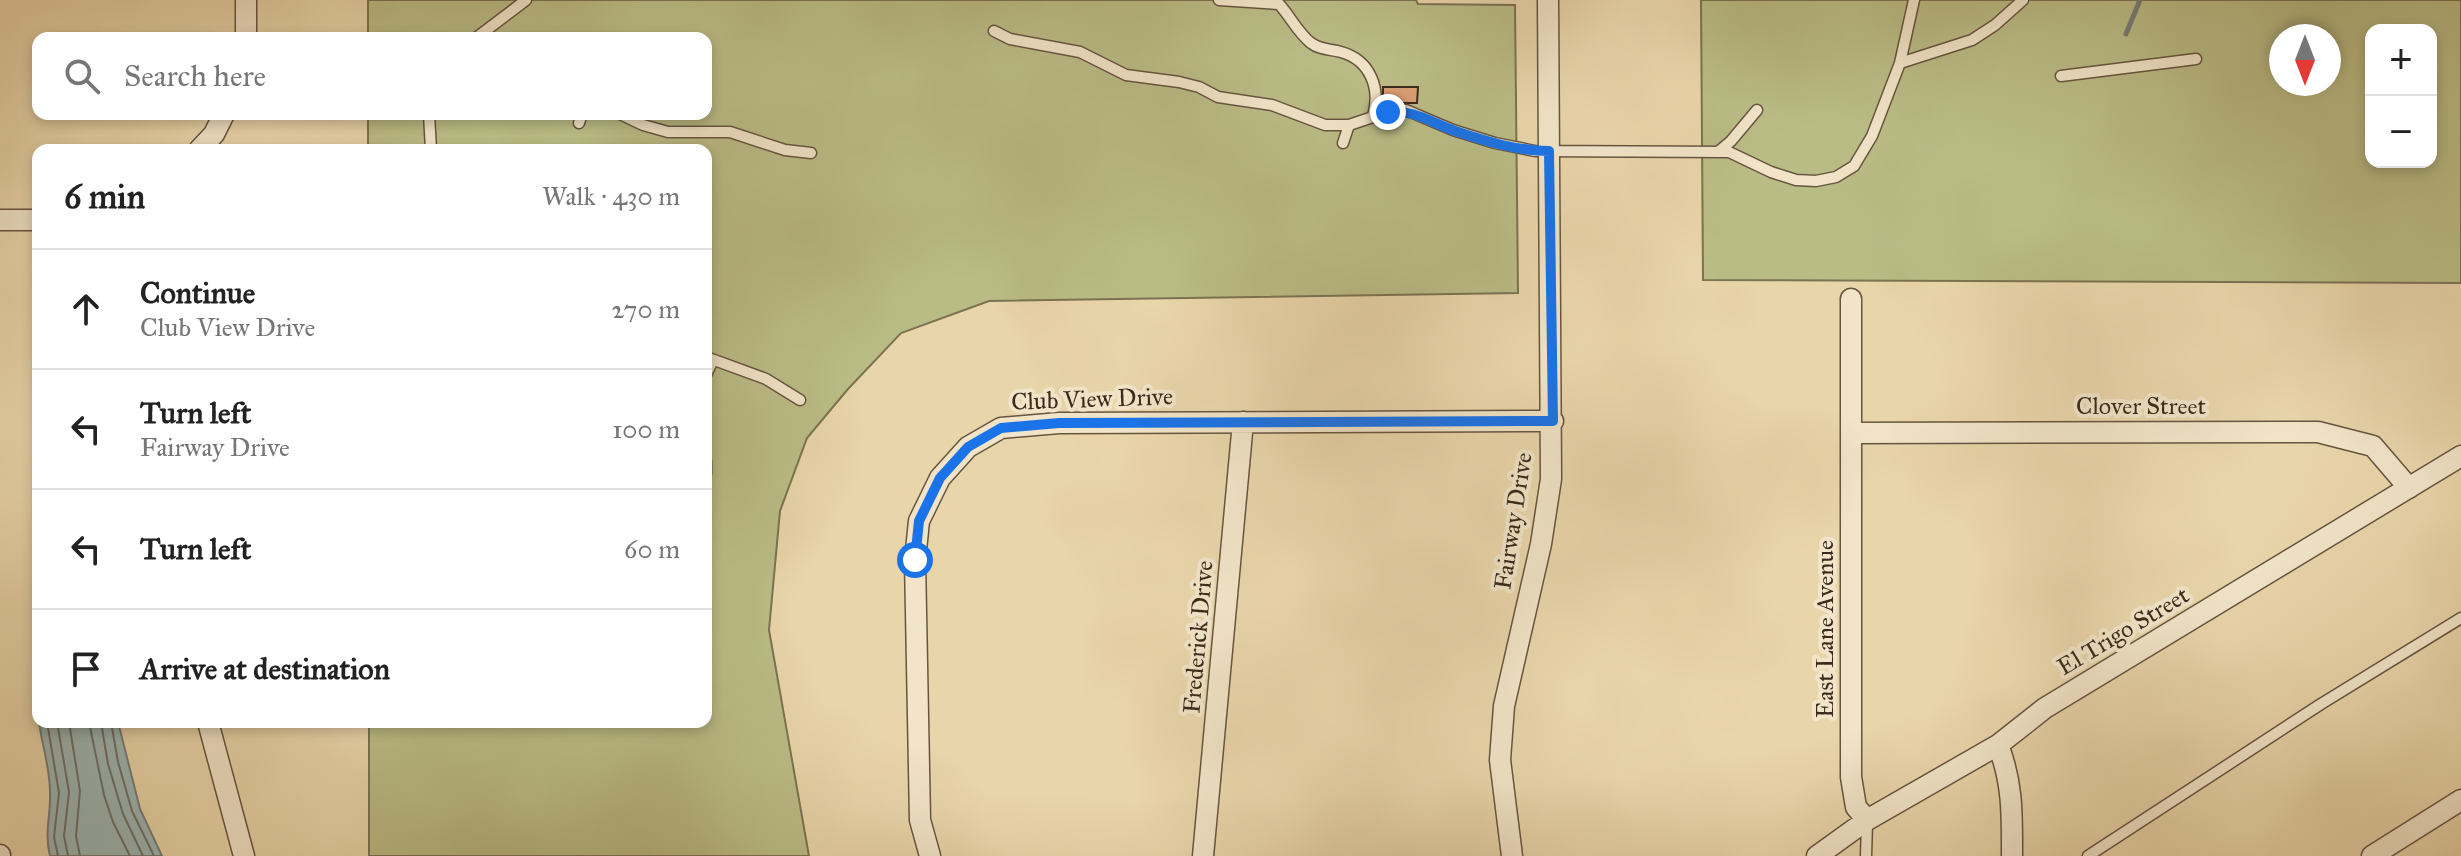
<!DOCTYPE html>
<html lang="en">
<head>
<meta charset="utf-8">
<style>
	:root { --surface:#fff; --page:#f2f2f2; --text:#222; --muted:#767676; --line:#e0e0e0 }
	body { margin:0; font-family:"IM FELL Great Primer",serif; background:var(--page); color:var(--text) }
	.controls { position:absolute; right:24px; top:24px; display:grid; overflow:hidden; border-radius:16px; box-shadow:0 4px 12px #0003 }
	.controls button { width:72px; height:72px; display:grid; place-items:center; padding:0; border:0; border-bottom:2px solid var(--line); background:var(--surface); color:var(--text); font:40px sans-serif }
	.compass { position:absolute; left:2269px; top:24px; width:72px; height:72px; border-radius:50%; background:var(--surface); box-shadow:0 4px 12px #0003; rotate:180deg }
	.stop { position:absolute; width:24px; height:24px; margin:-18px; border:6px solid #1a73e8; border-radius:50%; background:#fff }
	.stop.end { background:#1a73e8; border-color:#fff; box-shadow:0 2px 8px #0008 }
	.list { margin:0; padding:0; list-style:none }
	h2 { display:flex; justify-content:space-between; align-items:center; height:104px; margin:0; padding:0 32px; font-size:34px }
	h2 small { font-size:26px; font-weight:400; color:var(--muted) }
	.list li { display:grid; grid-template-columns:52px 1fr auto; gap:24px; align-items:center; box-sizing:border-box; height:120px; padding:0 32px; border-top:2px solid var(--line) }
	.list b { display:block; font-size:30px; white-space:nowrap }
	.list p { margin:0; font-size:26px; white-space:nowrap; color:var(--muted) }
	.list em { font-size:26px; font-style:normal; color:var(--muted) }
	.icon { flex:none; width:44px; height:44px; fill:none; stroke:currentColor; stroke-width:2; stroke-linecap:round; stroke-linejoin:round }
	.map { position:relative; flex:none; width:2461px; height:856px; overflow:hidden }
	.search { position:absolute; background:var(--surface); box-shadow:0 4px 12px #0003; left:32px; top:32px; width:680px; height:88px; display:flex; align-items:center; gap:20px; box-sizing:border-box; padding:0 28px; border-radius:16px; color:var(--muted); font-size:30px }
	.panel { position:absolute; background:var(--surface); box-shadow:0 4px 12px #0003; left:32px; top:144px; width:680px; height:584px; border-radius:16px }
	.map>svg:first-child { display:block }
</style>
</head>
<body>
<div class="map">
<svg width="2461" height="856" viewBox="0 0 2461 856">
	<rect width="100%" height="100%" fill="#e9d5aa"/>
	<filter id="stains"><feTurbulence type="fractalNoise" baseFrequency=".0025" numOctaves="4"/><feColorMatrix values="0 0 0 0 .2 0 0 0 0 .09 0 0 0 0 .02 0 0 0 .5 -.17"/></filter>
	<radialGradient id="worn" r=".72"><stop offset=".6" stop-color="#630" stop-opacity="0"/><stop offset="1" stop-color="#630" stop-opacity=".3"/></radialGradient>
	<!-- green -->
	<path fill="#babc86" stroke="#7b7351" stroke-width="2" fill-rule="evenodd" d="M368,0H1416L1418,4L1515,5L1518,293L989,301L901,333L848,389L807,438L780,511L769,630L809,856H369V722H706V150H368V114H706V38H368Z
		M1701,0H2461V283L1703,280ZM2371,30H2431V162H2371ZM2281,36H2329V84H2281Z"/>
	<!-- water -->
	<path fill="#9cb6b4" stroke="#767e77" stroke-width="2" d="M39,722H118L140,809L162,856H50C44,831 51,817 50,792C50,768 42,745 39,722Z"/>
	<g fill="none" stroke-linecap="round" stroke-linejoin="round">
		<!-- shore -->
		<path stroke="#6c7068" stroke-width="2" d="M47,722L59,793L54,837L58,856
			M57,722L69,792L64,836L68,856
			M69,722L80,791L76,836L80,856
			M89,722L104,795L113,822L130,856
			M101,722L108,764L123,814L143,856
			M111,722L118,762L132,811L154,856"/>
		<!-- stream -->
		<path stroke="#767e77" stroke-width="5" d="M2126,34L2140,0"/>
	</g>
	<!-- building -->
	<path fill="#dda076" stroke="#3c2a1c" stroke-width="2" d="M1383,87H1418L1417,103H1383Z"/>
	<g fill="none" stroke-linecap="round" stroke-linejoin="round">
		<!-- lane casing -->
		<g stroke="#675540" stroke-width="13">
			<path id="lane" d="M1219,0L1279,4C1290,16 1298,33 1311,43C1320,50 1330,49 1341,52C1370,60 1381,88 1373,116
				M994,31L1010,39L1080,52L1126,75L1179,82L1199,87L1218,97L1272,105L1325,125H1349
				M476,38L526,0
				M1900,63L1972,40L1995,25L2023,0
				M2061,76L2196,59
				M429,114L431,150
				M620,114L643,125L668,132H730L785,150L811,153
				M579,123L582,114
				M1343,143L1349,125L1388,112L1406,110L1453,130L1495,143L1535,151L1729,152L1771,172L1796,180L1816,181L1836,177L1854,166L1872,136L1900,63L1914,0
				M1718,152L1731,141L1757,110
				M706,357L766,379L800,400
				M706,375L713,360
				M706,462V474
				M1866,856L1867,822
				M2088,856L2321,704L2461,618"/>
		</g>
		<!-- street casing -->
		<g stroke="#675540" stroke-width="23">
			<path id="street" d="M246,0V38
				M199,150L214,134L224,114
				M0,220H38
				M1851,299V777L1856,807L1867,820
				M1851,433L2318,432L2373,446L2409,488
				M208,722L244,856
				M1998,745C2013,783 2012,815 2012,856
				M0,855V856
				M930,856L920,820L915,560L919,521L940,478L968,447L1001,428L1059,423L1553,421
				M1203,856L1243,422
				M1512,856L1500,760L1504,706L1541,544L1551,479L1548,0
				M1817,856L1867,820L1998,745L2045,708L2461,456
				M2372,856L2461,800"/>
		</g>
		<!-- lane -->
		<use href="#lane" stroke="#f1e4c8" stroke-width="10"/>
		<!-- street -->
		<use href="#street" stroke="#f1e4c8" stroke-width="20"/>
	</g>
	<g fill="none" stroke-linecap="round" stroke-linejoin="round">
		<!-- route -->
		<path stroke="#1a73e8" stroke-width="10" d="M915,560L919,521L940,478L968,447L1001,428L1059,423L1553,421L1549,151C1517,151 1485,141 1455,131C1430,122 1416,110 1388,112"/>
	</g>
	<g text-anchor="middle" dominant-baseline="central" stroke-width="8" stroke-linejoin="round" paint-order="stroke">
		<!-- street labels -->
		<g font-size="24" fill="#3c2a1c" stroke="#f1e4c8">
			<text transform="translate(1092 399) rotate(-2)">Club View Drive</text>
			<text x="2141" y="406">Clover Street</text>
			<text transform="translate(1513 521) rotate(-81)">Fairway Drive</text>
			<text transform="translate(1825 629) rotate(-90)">East Lane Avenue</text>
			<text transform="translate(2123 631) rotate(-31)">El Trigo Street</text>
			<text transform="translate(1198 637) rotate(-85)">Frederick Drive</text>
		</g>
	</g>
	<rect width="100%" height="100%" filter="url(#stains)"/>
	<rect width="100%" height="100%" fill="url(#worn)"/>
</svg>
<div class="controls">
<button>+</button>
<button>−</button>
</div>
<svg class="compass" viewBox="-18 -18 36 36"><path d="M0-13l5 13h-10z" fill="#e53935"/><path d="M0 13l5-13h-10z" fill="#767676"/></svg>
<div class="stop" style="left:915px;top:560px"></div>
<div class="stop end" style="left:1388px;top:112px"></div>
<div class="search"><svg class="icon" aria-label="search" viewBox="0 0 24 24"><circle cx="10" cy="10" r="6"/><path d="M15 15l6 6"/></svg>Search here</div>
<section class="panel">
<h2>6 min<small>Walk · 430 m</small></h2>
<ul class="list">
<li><svg class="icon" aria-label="ahead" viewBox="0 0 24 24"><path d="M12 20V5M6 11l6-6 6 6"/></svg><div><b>Continue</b><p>Club View Drive</p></div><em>270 m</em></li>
<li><svg class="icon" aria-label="left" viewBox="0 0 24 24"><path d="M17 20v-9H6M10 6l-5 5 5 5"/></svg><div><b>Turn left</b><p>Fairway Drive</p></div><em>100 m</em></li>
<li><svg class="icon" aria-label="left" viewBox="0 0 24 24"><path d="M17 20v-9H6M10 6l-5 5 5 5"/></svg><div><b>Turn left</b></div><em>60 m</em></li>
<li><svg class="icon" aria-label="arrive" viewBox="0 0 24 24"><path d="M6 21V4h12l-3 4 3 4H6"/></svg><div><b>Arrive at destination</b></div></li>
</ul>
</section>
</div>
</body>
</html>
